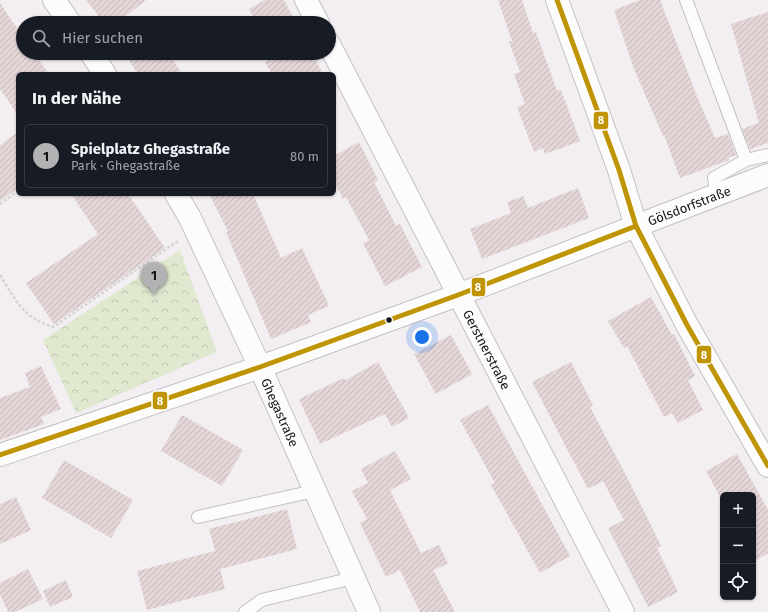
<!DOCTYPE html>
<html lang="de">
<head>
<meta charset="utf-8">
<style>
	:root { --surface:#171b24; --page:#242831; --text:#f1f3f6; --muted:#9ea1a6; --line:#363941; --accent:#b2b1b4 }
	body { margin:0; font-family:"Fira Sans",sans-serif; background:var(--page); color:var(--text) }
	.controls { position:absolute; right:12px; bottom:12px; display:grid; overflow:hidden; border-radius:6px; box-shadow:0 1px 3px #0004 }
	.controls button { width:36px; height:36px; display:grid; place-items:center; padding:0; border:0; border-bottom:1px solid var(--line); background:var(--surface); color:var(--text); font:20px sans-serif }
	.you { position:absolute; left:422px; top:337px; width:14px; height:14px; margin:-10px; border:3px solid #fff; border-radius:50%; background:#1a73e8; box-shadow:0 0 0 6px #1a73e833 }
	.badge { display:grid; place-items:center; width:26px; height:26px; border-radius:50%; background:var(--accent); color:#111; font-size:13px; font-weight:700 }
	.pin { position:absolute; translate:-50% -33px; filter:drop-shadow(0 1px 2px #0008) }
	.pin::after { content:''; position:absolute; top:21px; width:14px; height:12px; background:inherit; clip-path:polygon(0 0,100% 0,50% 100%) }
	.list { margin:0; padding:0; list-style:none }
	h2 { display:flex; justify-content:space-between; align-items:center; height:52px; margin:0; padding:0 16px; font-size:17px }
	h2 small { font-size:13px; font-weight:400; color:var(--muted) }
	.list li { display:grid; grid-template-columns:26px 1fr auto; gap:12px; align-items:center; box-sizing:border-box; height:64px; margin:0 8px 8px; padding:0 8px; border:1px solid var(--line); border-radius:6px }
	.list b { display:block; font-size:15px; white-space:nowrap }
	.list p { margin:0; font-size:13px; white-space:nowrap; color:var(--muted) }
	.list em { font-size:13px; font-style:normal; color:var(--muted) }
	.icon { flex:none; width:22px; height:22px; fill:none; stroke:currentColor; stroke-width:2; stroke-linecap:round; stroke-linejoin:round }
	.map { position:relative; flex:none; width:768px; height:612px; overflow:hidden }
	.search { position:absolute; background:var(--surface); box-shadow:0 1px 3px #0004; left:16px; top:16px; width:320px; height:44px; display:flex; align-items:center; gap:10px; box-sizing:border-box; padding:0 14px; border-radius:22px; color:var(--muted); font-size:15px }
	.panel { position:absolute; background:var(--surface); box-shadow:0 1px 3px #0004; left:16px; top:72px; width:320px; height:124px; border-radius:6px }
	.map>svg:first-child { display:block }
</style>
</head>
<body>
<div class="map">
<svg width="768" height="612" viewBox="0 0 768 612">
	<defs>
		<pattern id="park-crowns" width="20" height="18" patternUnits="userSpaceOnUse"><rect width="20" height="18" fill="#e0e9d0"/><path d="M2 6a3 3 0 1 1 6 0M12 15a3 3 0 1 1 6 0" fill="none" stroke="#bfc7b2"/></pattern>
		<pattern id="building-hatch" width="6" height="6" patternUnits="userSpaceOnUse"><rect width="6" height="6" fill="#e4d5d6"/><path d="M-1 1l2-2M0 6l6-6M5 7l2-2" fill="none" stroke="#c3b6b7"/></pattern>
	</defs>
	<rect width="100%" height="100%" fill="#f2eef2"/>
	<!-- park -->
	<path fill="url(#park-crowns)" d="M180,250L217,352L76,413L43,340Z"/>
	<!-- building -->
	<path fill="url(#building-hatch)" d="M86,0H146L117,23H104Z
		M265,0H284L296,23H256L249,9Z
		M498,0H522L533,33L536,32L557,91L561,90L580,141L545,154L543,148L534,152L517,107L525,104L514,74L520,72L509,42L512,41Z
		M640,0H660L696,94L715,138L728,134L736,155L728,158L729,160L680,178L664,135L663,136L634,69L614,10Z
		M0,3L23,37V53H34L49,74H18V115L0,89Z
		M768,12V143L750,149L742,129L759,123L731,24Z
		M124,53H169L182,74H138Z
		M278,53H312L323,74H272L265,62Z
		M18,132V188L0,201V145Z
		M359,142L378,180L374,182L396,226L400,224L422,267L385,286L363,243L369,240L346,197L343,199L334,181V156Z
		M578,188L589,218L482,259L470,229L511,213L507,202L523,196L528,208Z
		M71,194H128L165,248L54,324L26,283L98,234Z
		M209,194H253L281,258L302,248L329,306L308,315L311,322L271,339L226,232L228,231Z
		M651,297L672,335L674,334L695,376L688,380L703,410L678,423L672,413L664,417L627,346L624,348L608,321Z
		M451,335L472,374L436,394L414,354Z
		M378,362L409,418L392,427L385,414L320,444L299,399L344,378L346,380Z
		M571,362L593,405L590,407L630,483L661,546L657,548L678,592L648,607L608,528L624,520L603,481L588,489L532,382Z
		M41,366L61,409L41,417L44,424L0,440V398L30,387L25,373Z
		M488,405L570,556L540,573L491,485L495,483L460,420Z
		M182,415L243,450L222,486L161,451Z
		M395,451L411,479L390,490L421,553L439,545L448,564L433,570L455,612H420L400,570L386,577L360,523L367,519L352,491L368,483L361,469Z
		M737,454L768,510V553L755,561L753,557V495H723V502L706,471Z
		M64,460L133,500L111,538L42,498Z
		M16,497L31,530L0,544V504Z
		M287,509L297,549L220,569L225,589L147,610L137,571L215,551L209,529Z
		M28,569L43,599L15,612H8L0,594V583Z
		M66,580L73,597L50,607L43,591Z"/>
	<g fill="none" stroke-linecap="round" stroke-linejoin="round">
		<!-- service casing -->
		<g stroke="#c4c0c3" stroke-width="14">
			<path id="service" d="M686,0L746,160L714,178L717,195
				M746,160L768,155
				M198,517L314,491
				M245,612L262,600L353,578"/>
		</g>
		<!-- minor casing -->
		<g stroke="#c4c0c3" stroke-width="24">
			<g id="minor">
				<path d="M54,0L70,23"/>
				<path d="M306,0L318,23"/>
				<path d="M557,0L619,170L636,226L687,325L768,466"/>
				<path id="s1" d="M329,44L623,612"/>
				<path d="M91,53L105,74"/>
				<path id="s2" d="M176,194L190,218L260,367L369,612"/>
				<path id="s3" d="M0,455L260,367L458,295L768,175"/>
			</g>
		</g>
		<!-- path -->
		<path stroke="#d5d4d5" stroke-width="2.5" stroke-dasharray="3 2" stroke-linecap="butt" d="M0,204L18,191
			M0,275C16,300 23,318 53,327L178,241"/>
		<!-- service -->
		<use href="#service" stroke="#fdfcfd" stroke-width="12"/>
		<!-- minor -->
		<use href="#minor" stroke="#fdfcfd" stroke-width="22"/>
		<!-- bus-1 casing -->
		<g stroke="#fff" stroke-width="8">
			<path id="bus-1" d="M557,0L619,170L636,226L687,325L768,466
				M0,455L260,367L458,295L636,226"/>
		</g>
		<!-- bus-1 -->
		<use href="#bus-1" stroke="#c09505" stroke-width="5"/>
	</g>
	<!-- markers -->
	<circle fill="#181518" stroke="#fff" stroke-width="1.5" cx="389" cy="320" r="3.5"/>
	<g text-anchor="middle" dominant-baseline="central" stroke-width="3" stroke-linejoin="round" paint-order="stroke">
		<!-- street labels -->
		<g font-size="13" fill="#181518" stroke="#fff">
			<text stroke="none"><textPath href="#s3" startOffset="733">Gölsdorfstraße</textPath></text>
			<text stroke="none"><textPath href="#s1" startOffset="344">Gerstnerstraße</textPath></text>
			<text stroke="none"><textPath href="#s2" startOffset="242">Ghegastraße</textPath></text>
		</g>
	</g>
	<g stroke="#fff" stroke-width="1.5">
		<rect x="593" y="111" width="16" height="19" rx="4" fill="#c09505"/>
		<rect x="471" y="277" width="15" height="20" rx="4" fill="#c09505"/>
		<rect x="696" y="345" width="16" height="19" rx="4" fill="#c09505"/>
		<rect x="152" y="391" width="16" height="19" rx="4" fill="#c09505"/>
	</g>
	<g font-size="11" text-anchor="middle" font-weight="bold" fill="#fff">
		<text x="601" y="124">8</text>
		<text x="478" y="291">8</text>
		<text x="704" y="359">8</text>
		<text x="160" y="405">8</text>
	</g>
</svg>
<div class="controls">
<button>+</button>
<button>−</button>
<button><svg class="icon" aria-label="locate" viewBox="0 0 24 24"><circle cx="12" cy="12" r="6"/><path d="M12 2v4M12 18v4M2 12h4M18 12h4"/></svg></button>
</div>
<div class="you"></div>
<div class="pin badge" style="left:154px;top:295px">1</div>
<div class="search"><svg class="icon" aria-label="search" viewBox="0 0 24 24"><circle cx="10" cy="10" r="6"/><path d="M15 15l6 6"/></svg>Hier suchen</div>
<section class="panel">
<h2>In der Nähe<small></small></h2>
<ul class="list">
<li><span class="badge">1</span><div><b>Spielplatz Ghegastraße</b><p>Park · Ghegastraße</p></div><em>80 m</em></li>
</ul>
</section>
</div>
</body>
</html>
